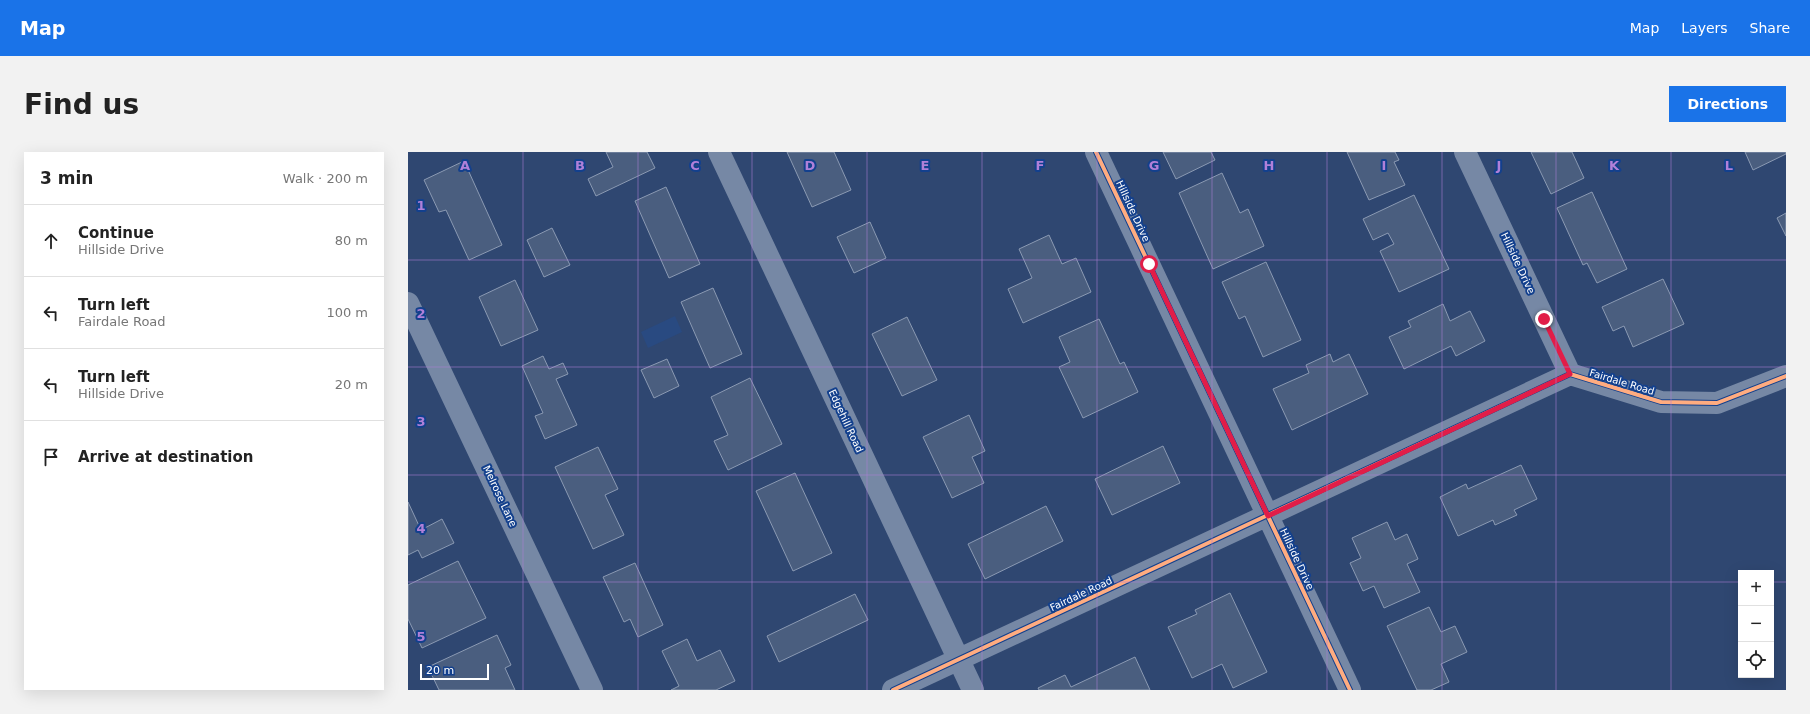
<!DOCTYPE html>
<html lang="en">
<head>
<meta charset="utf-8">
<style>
	:root { --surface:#fff; --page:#f2f2f2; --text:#222; --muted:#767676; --line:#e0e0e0; --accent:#1a73e8 }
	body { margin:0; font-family:"DejaVu Sans",sans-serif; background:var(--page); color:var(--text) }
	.controls { position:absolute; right:12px; bottom:12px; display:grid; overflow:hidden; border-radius:0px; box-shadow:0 4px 16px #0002 }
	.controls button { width:36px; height:36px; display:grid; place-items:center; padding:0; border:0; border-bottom:1px solid var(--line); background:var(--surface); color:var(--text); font:20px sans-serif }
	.scale { position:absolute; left:12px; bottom:10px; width:69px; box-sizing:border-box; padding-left:4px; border:2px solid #fff; border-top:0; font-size:11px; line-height:14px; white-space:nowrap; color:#fff; -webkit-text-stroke:3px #13408d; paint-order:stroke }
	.stop { position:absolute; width:12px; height:12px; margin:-9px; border:3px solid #e11d48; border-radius:50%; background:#fff }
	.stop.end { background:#e11d48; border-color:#fff; box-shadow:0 1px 4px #0008 }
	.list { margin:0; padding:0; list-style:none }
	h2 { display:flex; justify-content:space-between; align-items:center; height:52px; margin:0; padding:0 16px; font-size:17px }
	h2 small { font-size:13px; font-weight:400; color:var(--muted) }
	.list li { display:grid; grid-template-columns:26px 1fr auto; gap:12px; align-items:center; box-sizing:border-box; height:72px; padding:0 16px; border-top:1px solid var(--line) }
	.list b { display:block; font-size:15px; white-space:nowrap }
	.list p { margin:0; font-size:13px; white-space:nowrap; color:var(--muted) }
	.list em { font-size:13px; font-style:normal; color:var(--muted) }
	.icon { flex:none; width:22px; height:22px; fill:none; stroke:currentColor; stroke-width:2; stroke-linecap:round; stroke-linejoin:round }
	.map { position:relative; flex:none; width:1378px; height:538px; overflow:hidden; border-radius:0px }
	header { display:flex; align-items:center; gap:24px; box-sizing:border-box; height:56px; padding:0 20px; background:var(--accent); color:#fff }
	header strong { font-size:19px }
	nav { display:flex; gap:22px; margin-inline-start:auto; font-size:14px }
	.intro { display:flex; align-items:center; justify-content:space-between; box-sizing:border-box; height:96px; padding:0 24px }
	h1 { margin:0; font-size:28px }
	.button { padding:10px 18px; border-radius:0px; background:var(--accent); color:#fff; font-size:14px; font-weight:700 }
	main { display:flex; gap:24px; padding:0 24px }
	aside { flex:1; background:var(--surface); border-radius:0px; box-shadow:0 4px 16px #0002 }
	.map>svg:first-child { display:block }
</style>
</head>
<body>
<header>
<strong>Map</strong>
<nav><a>Map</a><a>Layers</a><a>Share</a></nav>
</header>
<div class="intro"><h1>Find us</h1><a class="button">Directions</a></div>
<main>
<aside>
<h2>3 min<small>Walk · 200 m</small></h2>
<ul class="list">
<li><svg class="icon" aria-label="ahead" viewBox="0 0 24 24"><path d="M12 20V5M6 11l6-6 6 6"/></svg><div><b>Continue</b><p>Hillside Drive</p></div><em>80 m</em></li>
<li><svg class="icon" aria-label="left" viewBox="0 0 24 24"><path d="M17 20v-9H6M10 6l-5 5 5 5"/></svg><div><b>Turn left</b><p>Fairdale Road</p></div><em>100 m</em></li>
<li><svg class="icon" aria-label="left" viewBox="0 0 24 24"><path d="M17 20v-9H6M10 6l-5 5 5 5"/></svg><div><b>Turn left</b><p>Hillside Drive</p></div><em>20 m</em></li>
<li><svg class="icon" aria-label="arrive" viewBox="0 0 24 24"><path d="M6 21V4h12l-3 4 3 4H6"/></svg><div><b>Arrive at destination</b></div></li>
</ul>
</aside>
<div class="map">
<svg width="1378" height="538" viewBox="0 0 1378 538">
	<rect width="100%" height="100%" fill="#2f4771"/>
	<!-- water -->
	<path fill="#294a81" d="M267,164L274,180L240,196L233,180Z"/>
	<!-- building -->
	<path fill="#4a5e7f" stroke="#8b9ab3" d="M198,0H239L247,16L188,44L180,27L205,15Z
		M379,0H426L443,38L404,55Z
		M755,0H803L807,8L768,27Z
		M939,0H987L991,8L986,10L997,33L961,48Z
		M1123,0H1164L1176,26L1143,42Z
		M1337,0H1378V2L1345,18Z
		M56,9L94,93L61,108L38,58L31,60L16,28Z
		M814,21L832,61L840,57L856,94L805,117L771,41Z
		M258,35L292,112L261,126L227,49Z
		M1184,40L1219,117L1189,131L1179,111L1175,113L1149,56Z
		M1006,43L1041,117L991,140L972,99L986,92L980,81L965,88L955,67Z
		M1378,61V84L1369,66Z
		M462,70L478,106L446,121L429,85Z
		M144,76L162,113L136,125L119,88Z
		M641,83L654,112L668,106L683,140L615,171L600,137L624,126L611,97Z
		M858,110L893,188L855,205L837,164L831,167L814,130Z
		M1255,127L1276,172L1225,195L1216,174L1205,179L1194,155Z
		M107,128L130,178L93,194L71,145Z
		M305,136L334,202L302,216L273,150Z
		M1035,152L1042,169L1062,159L1077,189L1048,204L1043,194L996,217L981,185L1003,175L1000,169Z
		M499,165L529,228L494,244L464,182Z
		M691,167L712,212L716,210L730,240L675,266L651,215L662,210L651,185Z
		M922,202L925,210L941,202L960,242L884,278L865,237L901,221L898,213Z
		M135,204L141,217L155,211L160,222L148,227L169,273L137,287L127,264L135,261L114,214Z
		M259,207L271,234L246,246L233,218Z
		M342,226L374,292L320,318L306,289L320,283L303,245Z
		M561,263L577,299L564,305L576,331L544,346L515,285Z
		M755,294L772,331L704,363L687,327Z
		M190,295L210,337L197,343L216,383L185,397L147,315Z
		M1113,313L1129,347L1106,358L1109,363L1087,373L1085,368L1050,384L1032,345L1058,332L1060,337Z
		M387,321L424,401L385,419L348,339Z
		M0,350L13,378L34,367L46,391L14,406L10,398L0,403Z
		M638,354L655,389L577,427L560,392Z
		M979,370L987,388L999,382L1010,407L999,412L1012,440L976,456L966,434L955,439L942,411L953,406L944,386Z
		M50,409L78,466L14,496L0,467V433Z
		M227,411L255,473L230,485L222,467L216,470L195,425Z
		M822,441L859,520L825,536L814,512L784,526L760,475L789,462L787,458Z
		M447,442L460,468L371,510L359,484Z
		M1021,455L1033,480L1047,474L1059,500L1033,512L1041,530L1023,538H1009L979,474Z
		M89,483L103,513L97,516L107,538H31L20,515Z
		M279,487L289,509L312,498L327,529L308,538H263L271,534L254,499Z
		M727,505L742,538H631L630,536L657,523L663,535Z"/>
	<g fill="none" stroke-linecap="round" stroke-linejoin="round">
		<!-- minor -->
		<path stroke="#7688a5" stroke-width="22" d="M311,0L565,538
			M688,0L942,538
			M1057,0L1162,222
			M0,151L184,538
			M485,538L1162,222L1253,250L1309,251L1378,224"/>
		<!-- cycleway casing -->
		<g stroke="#13408d" stroke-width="6">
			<path id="cycleway" d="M688,0L942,538
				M485,538L1162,222L1253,250L1309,251L1378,224"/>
		</g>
		<!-- cycleway -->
		<use href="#cycleway" stroke="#ffac80" stroke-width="4"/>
	</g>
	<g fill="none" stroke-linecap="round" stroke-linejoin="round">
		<!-- route -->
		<path stroke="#e11d48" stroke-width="5" d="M741,112L860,364L1162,222L1136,167"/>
	</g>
	<!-- grid -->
	<path fill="none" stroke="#b080d9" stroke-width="1" stroke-opacity="0.55" d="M115,0V538M230,0V538M344,0V538M459,0V538M574,0V538M689,0V538M804,0V538M919,0V538M1034,0V538M1148,0V538M1263,0V538M0,108H1378M0,215H1378M0,323H1378M0,430H1333M1363,430H1378"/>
	<g text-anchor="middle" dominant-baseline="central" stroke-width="4" stroke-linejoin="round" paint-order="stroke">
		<!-- street labels -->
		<g font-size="10" fill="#fff" stroke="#13408d">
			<text transform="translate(725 59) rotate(65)">Hillside Drive</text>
			<text transform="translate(1110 111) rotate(65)">Hillside Drive</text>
			<text transform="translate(1214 230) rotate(17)">Fairdale Road</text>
			<text transform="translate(438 269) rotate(65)">Edgehill Road</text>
			<text transform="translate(92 344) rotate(65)">Melrose Lane</text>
			<text transform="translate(889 407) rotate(65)">Hillside Drive</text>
			<text transform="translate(673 442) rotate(-25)">Fairdale Road</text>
		</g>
	</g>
	<g font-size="13" text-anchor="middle" font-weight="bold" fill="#b080d9" stroke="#13408d" stroke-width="4" stroke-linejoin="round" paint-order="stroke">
		<text x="57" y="18">A</text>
		<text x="172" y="18">B</text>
		<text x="287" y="18">C</text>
		<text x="402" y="18">D</text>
		<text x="517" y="18">E</text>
		<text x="632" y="18">F</text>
		<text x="746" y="18">G</text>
		<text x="861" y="18">H</text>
		<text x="976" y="18">I</text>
		<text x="1091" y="18">J</text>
		<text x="1206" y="18">K</text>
		<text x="1321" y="18">L</text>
		<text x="13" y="58">1</text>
		<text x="13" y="166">2</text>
		<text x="13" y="274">3</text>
		<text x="13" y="381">4</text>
		<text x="13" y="489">5</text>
	</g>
</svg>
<div class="controls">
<button>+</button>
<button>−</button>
<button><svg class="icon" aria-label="locate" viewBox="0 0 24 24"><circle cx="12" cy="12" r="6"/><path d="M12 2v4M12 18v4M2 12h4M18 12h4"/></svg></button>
</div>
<div class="scale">20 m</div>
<div class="stop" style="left:741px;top:112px"></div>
<div class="stop end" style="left:1136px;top:167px"></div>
</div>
</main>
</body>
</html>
